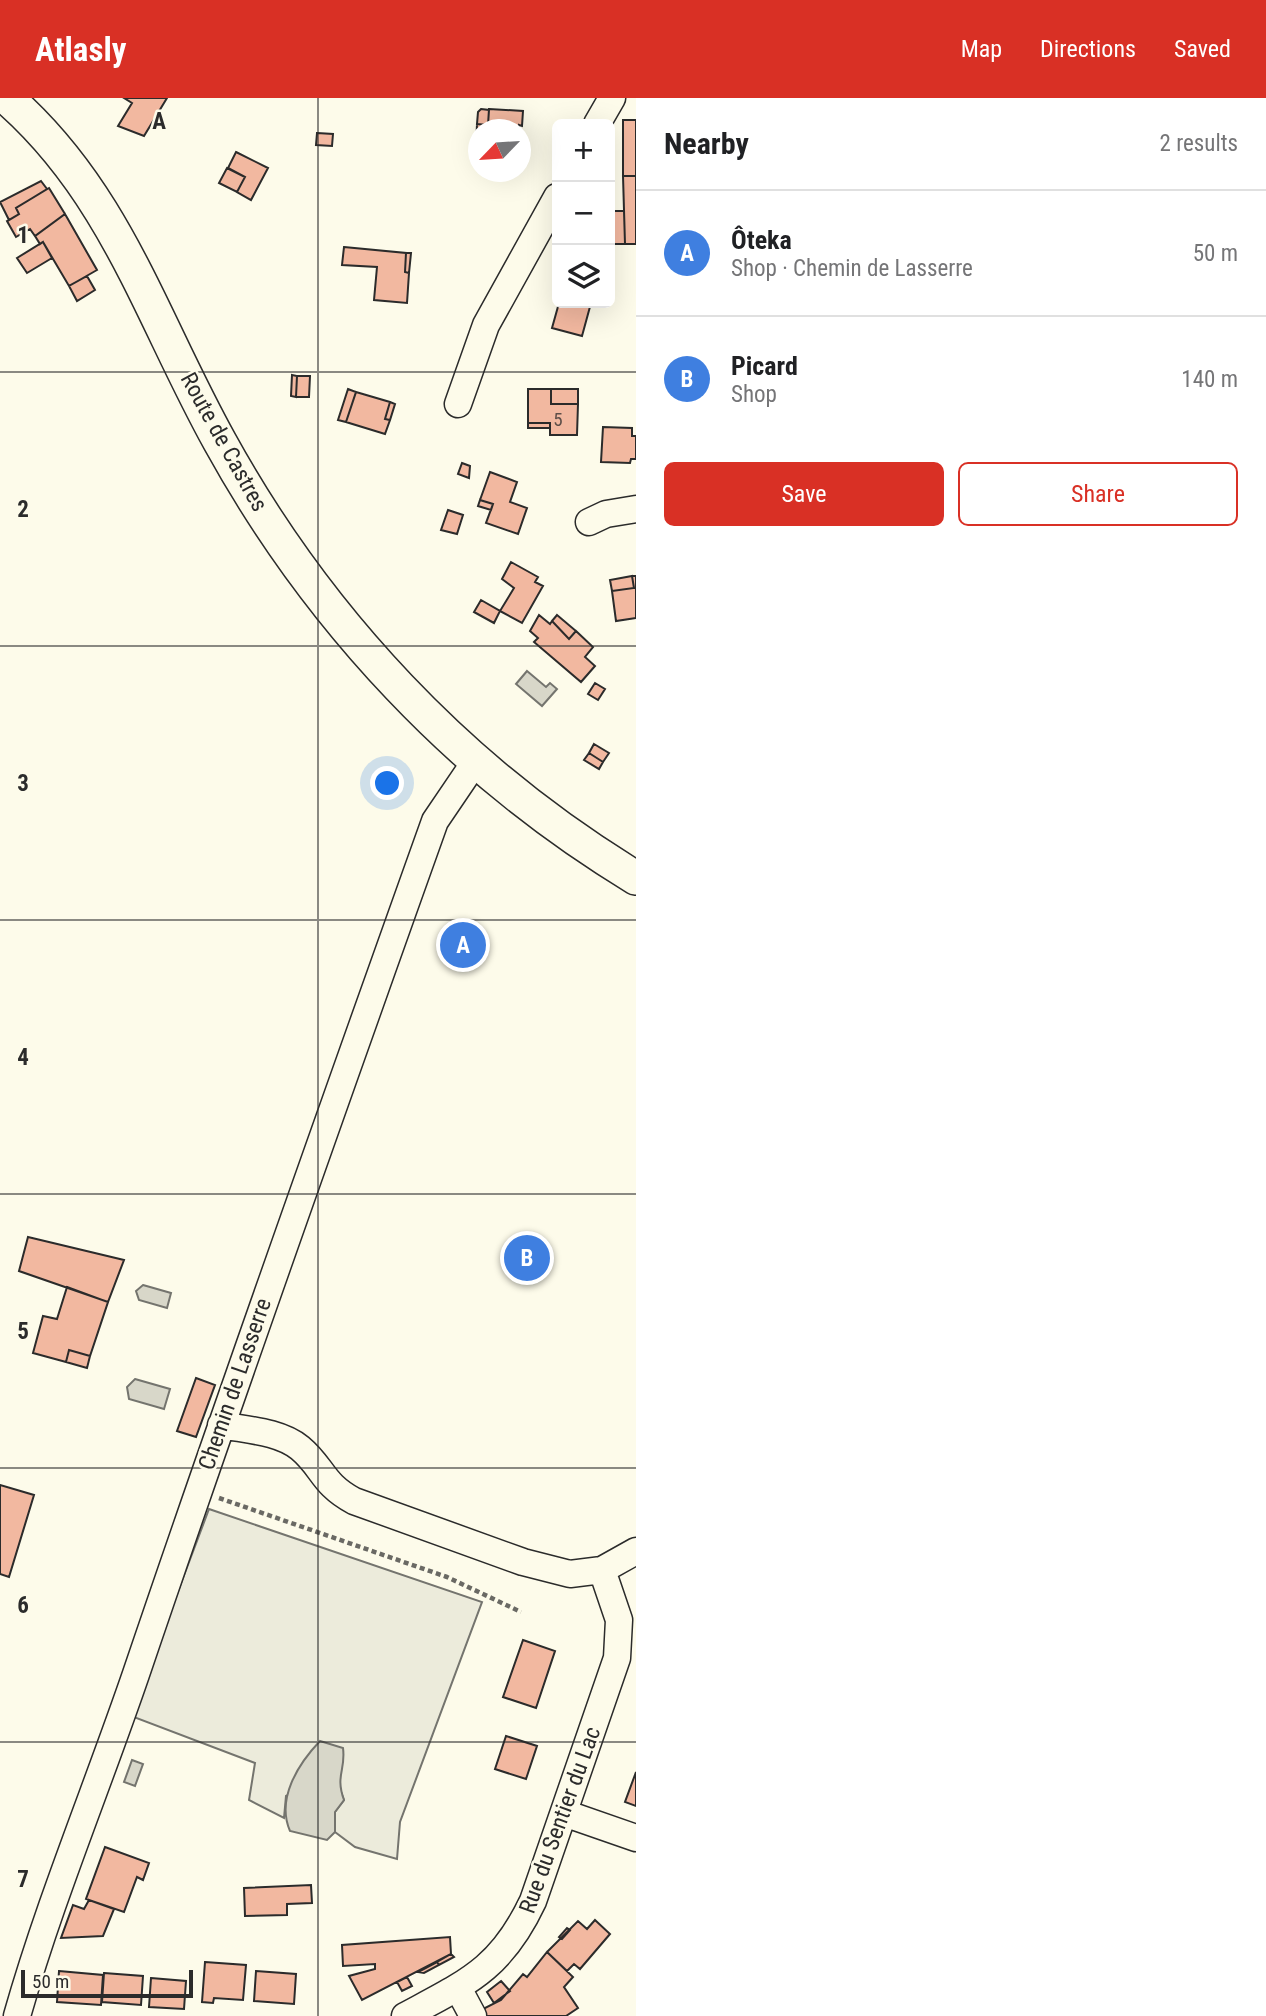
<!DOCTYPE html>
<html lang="en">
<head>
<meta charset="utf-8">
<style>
	:root { --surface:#fff; --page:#f2f2f2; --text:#202124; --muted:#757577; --line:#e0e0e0; --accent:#d93025 }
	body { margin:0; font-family:"Roboto Condensed",sans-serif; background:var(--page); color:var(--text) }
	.controls { position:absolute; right:21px; top:21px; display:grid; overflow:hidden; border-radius:10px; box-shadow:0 7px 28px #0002 }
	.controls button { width:63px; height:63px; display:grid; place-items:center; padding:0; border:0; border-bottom:2px solid var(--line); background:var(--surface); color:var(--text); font:35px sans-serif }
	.compass { position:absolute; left:468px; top:21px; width:63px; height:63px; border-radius:50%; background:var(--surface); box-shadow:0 7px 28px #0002; rotate:245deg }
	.scale { position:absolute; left:21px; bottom:18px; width:172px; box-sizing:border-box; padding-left:7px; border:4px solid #2b2b2b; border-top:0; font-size:19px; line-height:24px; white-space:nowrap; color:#2b2b2b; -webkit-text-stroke:5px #fdfbea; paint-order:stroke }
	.you { position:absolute; left:388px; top:686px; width:24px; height:24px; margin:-18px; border:5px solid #fff; border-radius:50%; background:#1a73e8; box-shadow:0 0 0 10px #1a73e833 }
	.badge { display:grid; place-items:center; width:46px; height:46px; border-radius:50%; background:var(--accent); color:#fff; font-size:23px; font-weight:700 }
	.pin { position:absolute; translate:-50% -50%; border:4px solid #fff; box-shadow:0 2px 7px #0006 }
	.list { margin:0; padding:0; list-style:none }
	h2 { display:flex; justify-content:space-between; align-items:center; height:91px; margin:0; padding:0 28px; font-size:30px }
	h2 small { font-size:23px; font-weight:400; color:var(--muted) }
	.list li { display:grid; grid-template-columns:46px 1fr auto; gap:21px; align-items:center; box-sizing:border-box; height:126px; padding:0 28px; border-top:2px solid var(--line) }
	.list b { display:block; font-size:26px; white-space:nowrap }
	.list p { margin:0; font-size:23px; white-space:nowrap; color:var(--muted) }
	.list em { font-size:23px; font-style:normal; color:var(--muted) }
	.actions { display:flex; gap:14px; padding:21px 28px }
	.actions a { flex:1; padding:16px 0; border:2px solid var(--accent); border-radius:10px; text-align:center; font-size:24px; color:var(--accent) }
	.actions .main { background:var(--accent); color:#fff }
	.icon { flex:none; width:38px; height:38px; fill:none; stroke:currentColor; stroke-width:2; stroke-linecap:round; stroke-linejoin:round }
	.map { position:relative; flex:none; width:636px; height:1918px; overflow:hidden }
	header { display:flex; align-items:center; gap:42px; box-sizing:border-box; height:98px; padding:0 35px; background:var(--accent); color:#fff }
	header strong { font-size:33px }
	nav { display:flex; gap:38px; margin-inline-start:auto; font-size:24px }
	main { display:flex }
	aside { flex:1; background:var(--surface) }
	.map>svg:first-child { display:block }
</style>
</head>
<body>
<header>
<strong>Atlasly</strong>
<nav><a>Map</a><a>Directions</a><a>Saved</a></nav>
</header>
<main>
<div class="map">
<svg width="636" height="1918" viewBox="0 0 636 1918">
	<rect width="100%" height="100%" fill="#fdfbea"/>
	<!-- green -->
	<path fill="#ecebdb" stroke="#74746e" stroke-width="2" d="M209,1411L482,1504L400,1724L397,1761L355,1749L335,1734V1714L344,1702L339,1688V1673L286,1698L284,1720L249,1702L255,1665L131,1618Z"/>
	<!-- water -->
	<path fill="#d8d7c9" stroke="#74746e" stroke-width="2" d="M527,573L546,589L550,585L557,591L542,608L516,586Z
		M143,1187L171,1195L167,1210L139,1202L136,1193Z
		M135,1281L170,1291L164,1311L129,1301L127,1289Z
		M320,1643L343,1650C346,1672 335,1677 344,1702L335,1714V1734L327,1742L290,1733C276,1701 298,1666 320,1643Z
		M132,1662L143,1666L135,1688L124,1684Z"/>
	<!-- building -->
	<path fill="#f2b8a0" stroke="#2b2b2b" stroke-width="2" d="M124,0H167L144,38L118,28L132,5Z
		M481,11L489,12L488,27L477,26L478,14Z
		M489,11L523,13L522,28L519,27V32H478V48H476L477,26L488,27Z
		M623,22H636V78H623Z
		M317,35L333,36L332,48L316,47Z
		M236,54L268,70L251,102L237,94L245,79L228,70Z
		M227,70L245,79L237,94L219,85Z
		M623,78H636V146H625Z
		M41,83L47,91L16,110L19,116L9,122L0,104Z
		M49,90L65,116L35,138L30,131L16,139L7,123L19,116L16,110Z
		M610,113H624L625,146H610Z
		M65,116L97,172L69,188L43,144L40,146L35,138Z
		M43,144L52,160L27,175L17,160Z
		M344,149L406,155L405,174L409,175L407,205L374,202L377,169L342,167Z
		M406,155H411L409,175L405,174Z
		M87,178L95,192L77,203L69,188Z
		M559,205H591L582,238L552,230Z
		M292,277L297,278L296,299L291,298Z
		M297,278H310L309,299H296Z
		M348,291L356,294L346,324L338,322Z
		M528,291H551V306H578L577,337H550V325H528Z
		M551,291H578V306H551Z
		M356,294L390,304L385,321L390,322L385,336L346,324Z
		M390,304L395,306L390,322L385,321Z
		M528,325H550V330H528Z
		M603,329L632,330V338H636V361H631L630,365L601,364Z
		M462,365L470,368L469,380L458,376Z
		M490,374L517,384L510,404L527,410L518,436L486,425L493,406L480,402Z
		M480,402L493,406L491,412L478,408Z
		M448,412L463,417L457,436L441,432Z
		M511,464L538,479L535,484L543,488L522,525L500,513L514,490L502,481Z
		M632,478L634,490L612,493L610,482Z
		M632,478H636V520L616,523L612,493L634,490Z
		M481,502L500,513L494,525L474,514Z
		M539,517L550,526L552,523L569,541L576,533L593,549L585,559L595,568L581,584L534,544L538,540L530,533Z
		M557,517L576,533L569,541L552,523Z
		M595,585L605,591L598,602L588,596Z
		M594,646L609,655L603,664L589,655Z
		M589,655L603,664L599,671L584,662Z
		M28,1139L124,1162L108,1204L19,1173Z
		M67,1189L108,1204L90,1258L69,1252L66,1264L33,1255L43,1218L57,1221Z
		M69,1252L90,1258L87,1270L66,1264Z
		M196,1280L215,1287L196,1339L177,1333Z
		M0,1387L34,1397L9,1479L0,1476Z
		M523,1542L555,1553L536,1610L503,1599Z
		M506,1638L537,1648L526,1681L495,1671Z
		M636,1674V1708L625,1704Z
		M105,1749L149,1765L143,1782L137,1779L124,1814L86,1801Z
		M311,1787L312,1805L287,1806V1817L245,1818L244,1790Z
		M89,1802L114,1811L103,1838L61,1840L73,1807L84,1811Z
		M595,1822L610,1836L580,1871L574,1866L567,1873L547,1854L578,1823L587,1831Z
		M567,1830L570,1832L562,1841L559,1839Z
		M450,1839L451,1856L362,1902L349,1878L375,1871V1866L343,1868L342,1847Z
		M547,1854L573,1879L564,1889L578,1910L566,1918H478L477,1914L501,1902L523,1876L527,1879Z
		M451,1856L454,1859L439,1867L437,1864Z
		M205,1864L246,1867L243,1902L214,1900L213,1905L202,1904Z
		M437,1864L439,1867L424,1875L418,1874Z
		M59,1873L103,1877L101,1907L57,1904Z
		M256,1873L296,1876L294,1906L254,1903Z
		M104,1875L143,1878L141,1907L102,1904Z
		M407,1879L412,1888L402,1893L397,1884Z
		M151,1880L186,1883L184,1911L149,1909Z
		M501,1883L510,1893L494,1905L487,1894Z"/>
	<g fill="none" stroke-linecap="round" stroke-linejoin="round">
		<!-- minor casing -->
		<g stroke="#2b2b2b" stroke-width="29">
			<path id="minor" d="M597,26L612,0
				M458,306L486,227L557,99
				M589,424L606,416L636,411
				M221,1327C246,1332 279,1333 300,1350C323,1369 322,1386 354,1403L523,1464L570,1476L602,1472L636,1453
				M564,1715L636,1740
				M458,1890L473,1918
				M17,1918C50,1802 97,1690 136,1576C233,1290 334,1006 435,723L475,664
				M405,1918C468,1884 501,1871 533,1803L617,1560L619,1522L602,1472"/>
		</g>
		<!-- major casing -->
		<g stroke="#2b2b2b" stroke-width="36">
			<path id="major" d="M7,0C116,95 152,222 220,344C318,522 462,675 636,780"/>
		</g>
		<!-- path -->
		<path stroke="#6a6964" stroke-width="4.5" stroke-dasharray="5 3.5" stroke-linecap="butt" d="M219,1400L447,1479L521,1514"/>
		<!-- minor -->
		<use href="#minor" stroke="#fdfbea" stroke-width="26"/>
		<!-- major -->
		<use href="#major" stroke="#fdfbea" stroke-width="33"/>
	</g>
	<!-- grid -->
	<path fill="none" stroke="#2b2b2b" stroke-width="2" stroke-opacity="0.55" d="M318,0V1918M0,274H636M0,548H636M0,822H636M0,1096H636M0,1370H636M0,1644H636"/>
	<g text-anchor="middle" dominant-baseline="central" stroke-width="5" stroke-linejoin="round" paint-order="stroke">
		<!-- number labels -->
		<g font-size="19" fill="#5d4e48">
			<text x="558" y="321">5</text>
		</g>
		<!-- street labels -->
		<g font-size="23" fill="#2b2b2b" stroke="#fdfbea">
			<text transform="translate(224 344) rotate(61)">Route de Castres</text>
			<text transform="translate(235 1286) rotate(-71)">Chemin de Lasserre</text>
			<text transform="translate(560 1722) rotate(-70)">Rue du Sentier du Lac</text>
		</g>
	</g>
	<g font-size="23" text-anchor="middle" font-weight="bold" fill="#2b2b2b" stroke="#fdfbea" stroke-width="5" stroke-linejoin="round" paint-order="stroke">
		<text x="159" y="31">A</text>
		<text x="23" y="145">1</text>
		<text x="23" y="419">2</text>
		<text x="23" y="693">3</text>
		<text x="23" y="967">4</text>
		<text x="23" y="1241">5</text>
		<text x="23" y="1515">6</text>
		<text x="23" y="1789">7</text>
	</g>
</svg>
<div class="controls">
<button>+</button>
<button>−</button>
<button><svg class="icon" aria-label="layers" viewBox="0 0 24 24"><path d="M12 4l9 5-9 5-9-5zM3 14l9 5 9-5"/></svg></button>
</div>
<svg class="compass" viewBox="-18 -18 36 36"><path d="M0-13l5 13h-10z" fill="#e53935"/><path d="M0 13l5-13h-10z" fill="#757577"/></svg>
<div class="scale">50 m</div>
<div class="you"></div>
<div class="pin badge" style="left:463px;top:847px;background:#3f7fe0">A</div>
<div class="pin badge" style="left:527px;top:1160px;background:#3f7fe0">B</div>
</div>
<aside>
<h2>Nearby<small>2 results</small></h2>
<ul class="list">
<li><span class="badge" style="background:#3f7fe0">A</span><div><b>Ôteka</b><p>Shop · Chemin de Lasserre</p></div><em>50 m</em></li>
<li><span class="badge" style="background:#3f7fe0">B</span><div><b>Picard</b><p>Shop</p></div><em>140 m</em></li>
</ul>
<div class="actions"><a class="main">Save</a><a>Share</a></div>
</aside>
</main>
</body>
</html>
